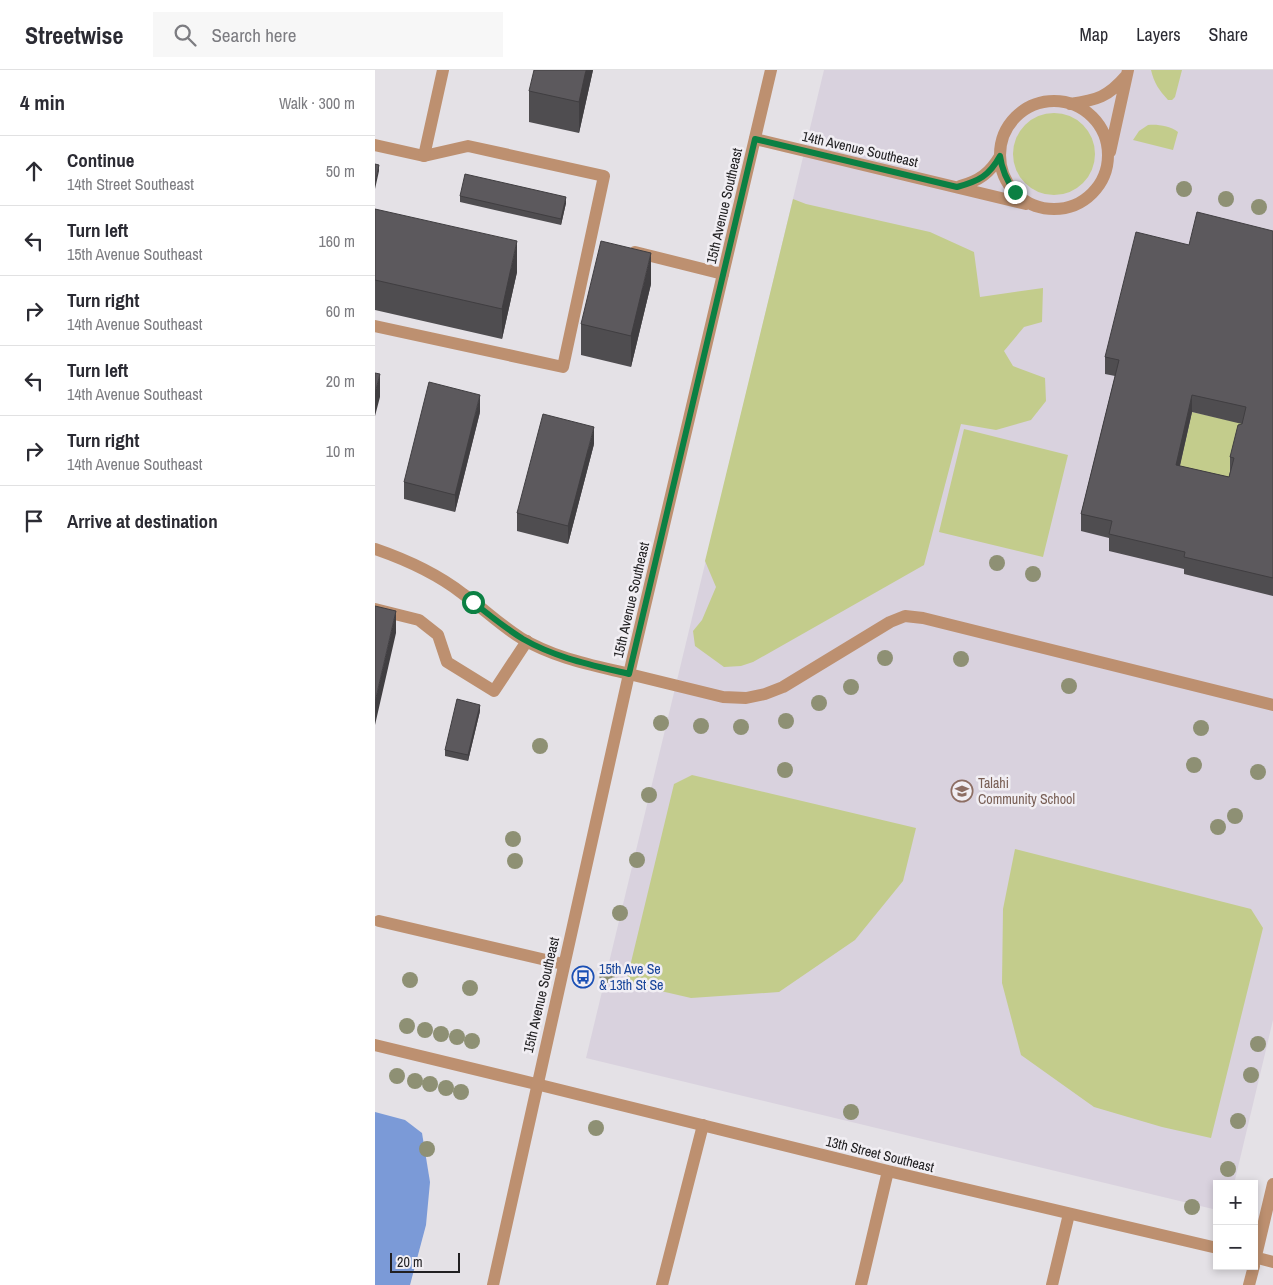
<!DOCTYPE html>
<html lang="en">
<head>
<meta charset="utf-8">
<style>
	:root { --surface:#fff; --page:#f7f7f7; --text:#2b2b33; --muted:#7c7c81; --line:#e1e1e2 }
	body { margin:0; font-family:"Archivo Narrow",sans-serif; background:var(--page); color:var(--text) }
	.controls { position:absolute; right:15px; bottom:15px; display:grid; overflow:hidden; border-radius:0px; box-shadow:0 2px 8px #0003 }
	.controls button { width:45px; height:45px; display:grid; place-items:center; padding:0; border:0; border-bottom:1px solid var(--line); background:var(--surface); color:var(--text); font:25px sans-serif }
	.scale { position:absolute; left:15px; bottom:12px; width:70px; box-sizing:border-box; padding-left:5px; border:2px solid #212022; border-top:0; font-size:14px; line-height:18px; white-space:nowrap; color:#212022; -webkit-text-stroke:4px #f1eef3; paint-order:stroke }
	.stop { position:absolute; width:15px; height:15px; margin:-11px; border:4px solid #0b8043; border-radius:50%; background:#fff }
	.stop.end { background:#0b8043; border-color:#fff; box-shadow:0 1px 5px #0008 }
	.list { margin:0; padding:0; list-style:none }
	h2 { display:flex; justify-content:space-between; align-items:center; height:65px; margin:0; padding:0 20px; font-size:21px }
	h2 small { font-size:16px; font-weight:400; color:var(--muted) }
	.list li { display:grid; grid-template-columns:32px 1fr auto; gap:15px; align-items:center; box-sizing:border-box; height:70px; padding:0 20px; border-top:1px solid var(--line) }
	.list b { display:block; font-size:19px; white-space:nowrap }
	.list p { margin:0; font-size:16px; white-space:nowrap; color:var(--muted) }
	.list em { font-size:16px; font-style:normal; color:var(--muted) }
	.icon { flex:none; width:28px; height:28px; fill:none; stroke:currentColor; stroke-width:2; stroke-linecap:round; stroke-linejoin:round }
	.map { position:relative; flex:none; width:898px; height:1215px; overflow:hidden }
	header { display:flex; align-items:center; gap:30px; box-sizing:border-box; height:70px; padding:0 25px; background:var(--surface); border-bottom:1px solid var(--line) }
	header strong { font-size:24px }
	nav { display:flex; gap:28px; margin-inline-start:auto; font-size:18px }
	.search { width:350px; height:45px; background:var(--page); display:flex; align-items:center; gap:12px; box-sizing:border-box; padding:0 18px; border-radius:0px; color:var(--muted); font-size:19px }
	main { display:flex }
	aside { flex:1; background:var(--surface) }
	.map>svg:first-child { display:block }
</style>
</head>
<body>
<header>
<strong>Streetwise</strong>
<div class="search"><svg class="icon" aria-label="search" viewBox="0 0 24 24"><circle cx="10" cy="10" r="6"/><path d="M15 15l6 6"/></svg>Search here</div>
<nav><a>Map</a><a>Layers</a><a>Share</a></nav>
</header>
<main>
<aside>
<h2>4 min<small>Walk · 300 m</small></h2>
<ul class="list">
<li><svg class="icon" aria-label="ahead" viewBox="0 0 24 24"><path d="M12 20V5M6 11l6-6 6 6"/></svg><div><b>Continue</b><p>14th Street Southeast</p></div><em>50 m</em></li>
<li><svg class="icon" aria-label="left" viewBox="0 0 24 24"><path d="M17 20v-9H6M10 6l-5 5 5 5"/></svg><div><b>Turn left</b><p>15th Avenue Southeast</p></div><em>160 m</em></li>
<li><svg class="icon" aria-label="right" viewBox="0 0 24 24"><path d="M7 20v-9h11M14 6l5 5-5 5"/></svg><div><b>Turn right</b><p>14th Avenue Southeast</p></div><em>60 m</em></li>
<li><svg class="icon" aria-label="left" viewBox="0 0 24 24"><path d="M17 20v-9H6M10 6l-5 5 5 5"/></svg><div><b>Turn left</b><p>14th Avenue Southeast</p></div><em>20 m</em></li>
<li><svg class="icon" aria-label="right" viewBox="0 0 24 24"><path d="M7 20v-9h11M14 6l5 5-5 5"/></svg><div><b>Turn right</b><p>14th Avenue Southeast</p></div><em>10 m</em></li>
<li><svg class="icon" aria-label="arrive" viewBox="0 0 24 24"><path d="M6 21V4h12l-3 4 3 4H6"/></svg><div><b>Arrive at destination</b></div></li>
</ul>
</aside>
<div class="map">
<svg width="898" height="1215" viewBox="0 0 898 1215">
	<rect width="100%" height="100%" fill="#e4e1e6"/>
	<!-- built -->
	<path fill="#d9d2de" d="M449,0H898V950L859,1114H842V1140L211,988Z"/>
	<!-- green -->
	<path fill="#c3cc8c" d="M776,0H807L800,27L797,30H793C784,20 779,13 776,0Z
		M638 84a41 41 0 1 1 82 0a41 41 0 1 1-82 0Z
		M773,55C782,54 796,56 803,62L798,80L758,70L764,61Z
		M418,129L431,134L555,162L599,182L605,227L668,218L667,252L649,257L629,281L638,296L670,308L671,331L656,350L621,360L586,354L549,495L378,592L366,596L349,597L320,576L318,561L327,550L341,517L330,491Z
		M817,342L871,354L854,424L801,412Z
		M589,359L693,385L668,487L564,462Z
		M317,705L541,758L528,811L480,870L404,922L316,928L251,913L299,714Z
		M640,779L876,839L888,858L836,1068L787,1057L719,1037L646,985L627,913L628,839Z"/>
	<!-- water -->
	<path fill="#7b9ad7" d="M0,1042L30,1050L47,1063L55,1112L51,1155L35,1215H0Z"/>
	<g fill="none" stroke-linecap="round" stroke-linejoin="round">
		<!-- service -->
		<path stroke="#bd9070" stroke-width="12" d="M625 85a54 54 0 1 1 108 0a54 54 0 1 1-108 0Z
			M695,34C722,30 733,27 751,6
			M380,69L651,134
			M0,75L49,86L93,76L229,106L188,297L0,256
			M735,82L753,0
			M585,116C604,111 615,103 625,86
			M260,182L348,204
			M0,539L44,550L63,565L72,592L119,621L152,571
			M254,604L348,627L371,628L390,624L408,617L515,552L530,546L548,548L898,635
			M4,851L188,894
			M0,975L161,1014
			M287,1215L328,1055
			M677,1215L694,1144"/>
		<!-- minor -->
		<path stroke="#bd9070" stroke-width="12" d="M49,86L68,0
			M0,479C32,490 61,503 88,524C108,538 125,555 146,568C179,588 217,595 254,604
			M161,1014L513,1101L842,1178
			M879,1187L898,1192
			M879,1194L898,1114
			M486,1215L513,1101
			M874,1215L879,1196"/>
		<!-- tertiary -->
		<path stroke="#bd9070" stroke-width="12" d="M118,1215L254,604L396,0"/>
	</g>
	<!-- trees -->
	<g fill="#8e9074">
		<circle cx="809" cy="119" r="8"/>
		<circle cx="851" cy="129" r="8"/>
		<circle cx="884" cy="137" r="8"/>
		<circle cx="622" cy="493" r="8"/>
		<circle cx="658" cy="504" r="8"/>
		<circle cx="510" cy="588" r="8"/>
		<circle cx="586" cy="589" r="8"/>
		<circle cx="694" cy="616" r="8"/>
		<circle cx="476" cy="617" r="8"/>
		<circle cx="444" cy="633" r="8"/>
		<circle cx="411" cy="651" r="8"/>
		<circle cx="286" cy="653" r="8"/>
		<circle cx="326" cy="656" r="8"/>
		<circle cx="366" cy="657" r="8"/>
		<circle cx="826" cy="658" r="8"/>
		<circle cx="165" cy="676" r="8"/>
		<circle cx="819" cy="695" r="8"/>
		<circle cx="410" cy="700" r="8"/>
		<circle cx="883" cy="702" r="8"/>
		<circle cx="274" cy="725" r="8"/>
		<circle cx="860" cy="746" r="8"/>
		<circle cx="843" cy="757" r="8"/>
		<circle cx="138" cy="769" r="8"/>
		<circle cx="262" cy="790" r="8"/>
		<circle cx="140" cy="791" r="8"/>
		<circle cx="245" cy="843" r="8"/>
		<circle cx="232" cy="905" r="8"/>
		<circle cx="35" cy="910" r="8"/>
		<circle cx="95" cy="918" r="8"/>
		<circle cx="32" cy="956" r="8"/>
		<circle cx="50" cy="960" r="8"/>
		<circle cx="66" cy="964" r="8"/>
		<circle cx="82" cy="967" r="8"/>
		<circle cx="97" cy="971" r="8"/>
		<circle cx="883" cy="974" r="8"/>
		<circle cx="876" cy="1005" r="8"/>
		<circle cx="22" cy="1006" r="8"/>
		<circle cx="40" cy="1011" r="8"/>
		<circle cx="55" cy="1014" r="8"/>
		<circle cx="71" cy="1018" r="8"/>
		<circle cx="86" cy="1022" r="8"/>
		<circle cx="476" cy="1042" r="8"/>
		<circle cx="863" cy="1051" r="8"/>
		<circle cx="221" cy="1058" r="8"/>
		<circle cx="52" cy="1079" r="8"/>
		<circle cx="853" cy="1099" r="8"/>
		<circle cx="817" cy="1137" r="8"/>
	</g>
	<!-- wall -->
	<path fill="#4f4d50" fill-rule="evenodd" d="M218,0L204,63L154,52V21Z
		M85,126L191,133L186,155L85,132Z
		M0,139L142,202L127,269L0,240Z
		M898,161V526L809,504V499L734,481V468L706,461V444L740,306L730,304V287L814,175ZM817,342L867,354L855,387V402L854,407L805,396Z
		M276,214L256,297L206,285V254Z
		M105,342L80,442L29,429V412Z
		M219,374L193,474L142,461V443Z
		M105,641L93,691L70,686V680Z"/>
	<!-- shaded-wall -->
	<path fill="#403e41" d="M211,0H218L204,63V32Z
		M4,95V101L0,119V113Z
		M191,127V133L186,155V149Z
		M142,171V202L127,269V239Z
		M276,183V214L256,297V266Z
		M5,304V327L0,346V323Z
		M105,325V342L80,442V425Z
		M817,325V342L801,412V395Z
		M219,357V374L193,474V456Z
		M21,541V563L0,655V632Z
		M105,635V641L93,691V685Z"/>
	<!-- building -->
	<path fill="#5c595d" stroke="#403e41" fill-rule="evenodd" d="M159,0H211L204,32L154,21Z
		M0,94L4,95L0,113Z
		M90,104L191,127L186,149L85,126Z
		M0,139L142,171L127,239L0,210Z
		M822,142L898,161V508L809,487L810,482L734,464L737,451L706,444L744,290L730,287L761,162L814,175ZM817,325L871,337L867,354L863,355L855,387L859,388L854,407L801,395Z
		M226,171L276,183L256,266L206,254Z
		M0,303L5,304L0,323Z
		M54,312L105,325L80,425L29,412Z
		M168,344L219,357L193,456L142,443Z
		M0,536L21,541L0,632Z
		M82,629L105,635L93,685L70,680Z"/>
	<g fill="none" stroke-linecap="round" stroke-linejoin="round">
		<!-- route -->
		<path stroke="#0b8043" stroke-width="6" d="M98,532C114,545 130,558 148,569C181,588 217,595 254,604L380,69L582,117C604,111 614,106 625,86C627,101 632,111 640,122"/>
	</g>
	<!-- icons -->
	<defs>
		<g id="school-ring" transform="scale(1.125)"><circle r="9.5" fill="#f1eef3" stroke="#8d6e63" stroke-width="1.5"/><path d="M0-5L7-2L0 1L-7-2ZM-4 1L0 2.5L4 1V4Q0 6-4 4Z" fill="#8d6e63"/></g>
		<g id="bus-ring" transform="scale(1.125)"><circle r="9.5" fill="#f1eef3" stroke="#1a4fb4" stroke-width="1.5"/><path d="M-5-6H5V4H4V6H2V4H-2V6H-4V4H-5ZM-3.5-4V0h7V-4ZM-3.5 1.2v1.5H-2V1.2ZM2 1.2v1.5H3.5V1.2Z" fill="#1a4fb4"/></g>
	</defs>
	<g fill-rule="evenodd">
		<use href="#school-ring" x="587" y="721"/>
		<use href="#bus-ring" x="208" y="907"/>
	</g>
	<g text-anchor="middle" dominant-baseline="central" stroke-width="5" stroke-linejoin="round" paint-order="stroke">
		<!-- street labels -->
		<g font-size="14" fill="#212022" stroke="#f1eef3">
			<text transform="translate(485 79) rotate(13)">14th Avenue Southeast</text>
			<text transform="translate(349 136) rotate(-77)">15th Avenue Southeast</text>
			<text transform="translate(256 530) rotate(-77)">15th Avenue Southeast</text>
			<text transform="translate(166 925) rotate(-77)">15th Avenue Southeast</text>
			<text transform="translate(505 1084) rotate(14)">13th Street Southeast</text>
		</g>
		<!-- education labels -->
		<g font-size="14" fill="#785e54" stroke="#f1eef3" text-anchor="start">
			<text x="603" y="713">Talahi<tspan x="603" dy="16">Community School</tspan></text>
		</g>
		<!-- transit labels -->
		<g font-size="14" fill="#164399" stroke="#f1eef3" text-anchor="start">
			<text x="224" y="899">15th Ave Se<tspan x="224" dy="16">&amp; 13th St Se</tspan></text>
		</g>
	</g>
</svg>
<div class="controls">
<button>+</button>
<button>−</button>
</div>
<div class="scale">20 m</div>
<div class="stop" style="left:98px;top:532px"></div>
<div class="stop end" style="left:640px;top:122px"></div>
</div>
</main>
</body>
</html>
